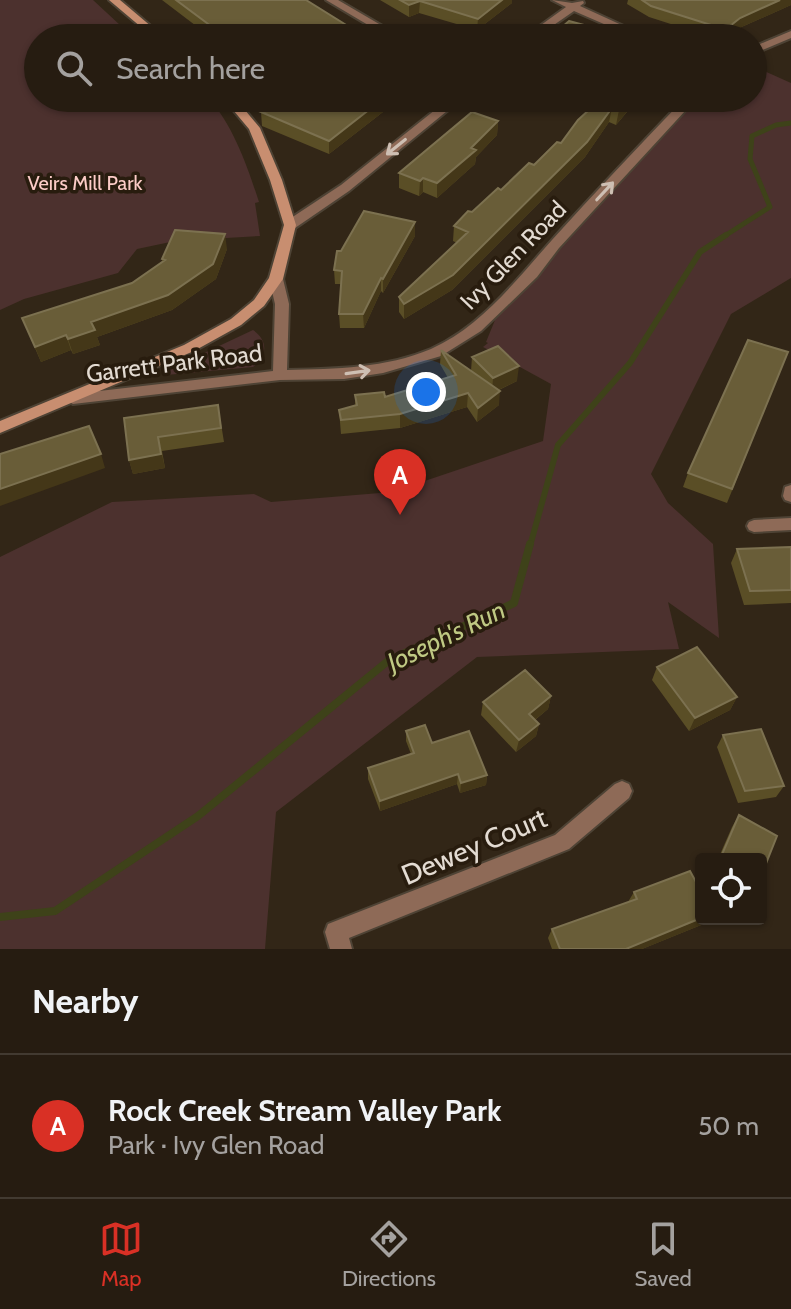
<!DOCTYPE html>
<html lang="en">
<head>
<meta charset="utf-8">
<style>
	:root { --surface:#261c11; --page:#32291f; --text:#f1f3f6; --muted:#a4a19f; --line:#423a31; --accent:#d93025 }
	body { margin:0; font-family:Cabin,sans-serif; background:var(--page); color:var(--text) }
	.controls { position:absolute; right:24px; bottom:24px; display:grid; overflow:hidden; border-radius:8px; box-shadow:0 2px 6px #0004 }
	.controls button { width:72px; height:72px; display:grid; place-items:center; padding:0; border:0; border-bottom:2px solid var(--line); background:var(--surface); color:var(--text); font:40px sans-serif }
	.you { position:absolute; left:426px; top:392px; width:28px; height:28px; margin:-20px; border:6px solid #fff; border-radius:50%; background:#1a73e8; box-shadow:0 0 0 12px #1a73e833 }
	.badge { display:grid; place-items:center; width:52px; height:52px; border-radius:50%; background:var(--accent); color:#fff; font-size:26px; font-weight:700 }
	.pin { position:absolute; translate:-50% -66px; filter:drop-shadow(0 2px 4px #0008) }
	.pin::after { content:''; position:absolute; top:42px; width:28px; height:24px; background:inherit; clip-path:polygon(0 0,100% 0,50% 100%) }
	.list { margin:0; padding:0; list-style:none }
	h2 { display:flex; justify-content:space-between; align-items:center; height:104px; margin:0; padding:0 32px; font-size:34px }
	h2 small { font-size:26px; font-weight:400; color:var(--muted) }
	.list li { display:grid; grid-template-columns:52px 1fr auto; gap:24px; align-items:center; box-sizing:border-box; height:144px; padding:0 32px; border-top:2px solid var(--line) }
	.list b { display:block; font-size:30px; white-space:nowrap }
	.list p { margin:0; font-size:26px; white-space:nowrap; color:var(--muted) }
	.list em { font-size:26px; font-style:normal; color:var(--muted) }
	.icon { flex:none; width:44px; height:44px; fill:none; stroke:currentColor; stroke-width:2; stroke-linecap:round; stroke-linejoin:round }
	.map { position:relative; flex:none; width:791px; height:949px; overflow:hidden }
	.search { position:absolute; background:var(--surface); box-shadow:0 2px 6px #0004; left:24px; right:24px; top:24px; height:88px; display:flex; align-items:center; gap:20px; box-sizing:border-box; padding:0 28px; border-radius:44px; color:var(--muted); font-size:30px }
	.sheet { height:248px; background:var(--surface) }
	nav { display:flex; justify-content:space-around; align-items:center; box-sizing:border-box; height:112px; border-top:2px solid var(--line); background:var(--surface); font-size:22px; color:var(--muted) }
	nav a { display:grid; justify-items:center; gap:4px }
	nav .on { color:var(--accent) }
	.map>svg:first-child { display:block }
</style>
</head>
<body>
<div class="map">
<svg width="791" height="949" viewBox="0 0 791 949">
	<rect width="100%" height="100%" fill="#322617"/>
	<!-- green -->
	<path fill="#4c312e" d="M0,0H93L134,38H38V98H208C233,124 248,168 259,202L255,203L260,236L175,241L137,249L118,273L24,299L0,310Z
		M753,66L791,83V278L731,314L651,474L668,503L713,544L719,638L668,602L679,649L477,657L276,812L265,949H0V557L112,502L254,494L271,502L392,492L543,441L551,384L483,347L488,343L486,342L502,303L691,98H753Z
		M253,330C268,340 268,356 253,367L166,375L168,370Z"/>
	<g fill="none" stroke-linecap="round" stroke-linejoin="round">
		<!-- stream-far2 -->
		<path stroke="#3e4219" stroke-width="5" d="M723,237L770,207L750,159L752,136L776,125L791,123"/>
		<!-- stream-far1 -->
		<path stroke="#3e4219" stroke-width="6" d="M530,546L558,445L630,363L700,252L726,235"/>
		<!-- stream -->
		<path stroke="#3e4219" stroke-width="8" d="M0,917L55,911L198,816L388,661L514,603L530,544"/>
		<!-- lane casing -->
		<g stroke="#4e4335" stroke-width="4">
			<path id="lane" d="M791,518V530L754,532L749,530L747,526L749,522L754,520Z"/>
		</g>
		<!-- street casing -->
		<g stroke="#4e4335" stroke-width="4">
			<path id="street" d="M326,0H338L403,38H390Z
				M552,0L572,3L583,1L584,3L580,6L650,38H636L574,11L535,38H523L566,7Z
				M791,31V38L753,54V47Z
				M450,98H463L349,191L295,228H285V222L341,185Z
				M685,98H697L559,248L537,277L481,331L441,356L383,373L344,379L280,380L73,404L65,399L73,394L273,371L275,304L269,279L276,275L283,279L289,304L287,370C336,369 386,368 431,349C482,326 516,280 552,240C595,192 640,145 685,98Z
				M791,485V502L785,500L783,496L785,487Z
				M622,781L629,784L632,791L629,798L569,849L349,938L352,949H330L325,932L328,924L555,835L615,784Z"/>
		</g>
		<!-- secondary casing -->
		<g stroke="#4e4335" stroke-width="4">
			<path id="secondary" d="M109,0H120L165,38H154Z
				M223,98H235L260,128L282,180L296,225L283,279L264,306L241,325L194,351L0,433V421L184,345L231,319L254,300L269,278L284,225L270,180L249,129Z"/>
		</g>
		<!-- lane -->
		<use href="#lane" fill="#8e6a57" fill-rule="evenodd"/>
		<!-- street -->
		<use href="#street" fill="#8e6a57" fill-rule="evenodd"/>
		<!-- secondary -->
		<use href="#secondary" fill="#c88e70" fill-rule="evenodd"/>
	</g>
	<!-- wall -->
	<path fill="#5a4e26" d="M162,0H306L367,38H212Z
		M380,0H512V3L477,30L419,13L409,17Z
		M628,0H791V5L737,29L727,38L708,36L649,17L627,4Z
		M273,98H401L329,154L262,126L261,112L283,109Z
		M602,98L638,99L616,125L609,122L585,157L452,290L404,319L399,312V297L457,243L453,241L454,226L561,143Z
		M498,121L497,135L476,157L475,164L437,198L423,192L419,196L399,188V173Z
		M415,222V236L383,293L381,291L364,328H340L339,314L341,284H335L334,270L341,251Z
		M227,249L216,279L172,310L97,337L100,345L73,354L71,350L41,362L22,318L132,283L162,262V259Z
		M441,350L471,371L472,357L517,381L499,390V405L477,422L467,407L400,428L341,434L339,410L355,405V395L385,397L448,378L440,364Z
		M788,352L727,503L683,487L688,473Z
		M218,405L224,442L162,451L165,468L133,474L129,460L124,418Z
		M791,547V603L744,605L731,563L737,549Z
		M657,667L737,697L730,710L689,731L652,680Z
		M551,696L548,709L535,720L539,724L536,736L516,752L481,715L483,702Z
		M406,731L432,743L487,775L486,785L460,793L457,784L380,811L368,779V768L411,754L406,741Z
		M723,735L784,786L776,797L738,803L717,747Z
		M739,815L761,859H718L732,827Z
		M634,892L706,923L642,949H552L548,938L552,929L628,902Z"/>
	<!-- shaded-wall -->
	<path fill="#443718" d="M502,0H512V3L477,30L478,19Z
		M780,0H791V5L737,29L727,38L730,26L740,18Z
		M420,1L419,13L409,17V5Z
		M384,98H401L329,154V141Z
		M630,98H638L616,125L619,110Z
		M612,108L609,122L585,157L452,290L404,319V304Z
		M498,121L497,135L476,157L475,164L437,198V183Z
		M423,178V192L419,196L420,181Z
		M415,222V236L383,293V279Z
		M225,234L227,249L216,279L172,310L97,337L100,345L73,354L68,339L91,322Z
		M381,278V291L364,328L363,314Z
		M66,335L71,350L41,362L35,347Z
		M519,366L517,381L492,393L493,378Z
		M500,391L499,405L477,422L478,408Z
		M468,393L467,407L400,428V414Z
		M158,437L165,468L133,474L129,460Z
		M101,454L105,468L0,506V489Z
		M551,696L548,709L527,726L529,714Z
		M737,697L730,710L689,731L695,718Z
		M539,724L536,736L516,752L519,740Z
		M458,774L457,784L380,811V801Z
		M487,775L486,785L460,793L461,783Z
		M701,919H709L706,923L642,949H625Z"/>
	<!-- building -->
	<path fill="#695d38" stroke="#7c7150" stroke-width="2" d="M176,0H306L367,38H227Z
		M400,0H502L478,19L420,1L409,5Z
		M642,0H780L740,18L730,26L711,25L651,6Z
		M569,21L614,33L608,38H549Z
		M283,98H384L329,141L261,112L293,108Z
		M602,98H630L619,110L612,108L587,142L453,275L404,304L399,297L468,232L454,226L468,211L472,212L498,188L501,190L529,163L534,165L557,142L561,143L578,120Z
		M472,112L498,121L471,148L476,150L437,183L423,178L420,181L399,173Z
		M364,211L415,222L383,279L381,278L363,314H339L342,271L334,270L337,251H341Z
		M175,230L225,234L213,264L168,295L91,322L95,330L68,339L66,335L35,347L22,318L132,283L165,260L162,259Z
		M748,340L788,352L732,489L688,473Z
		M498,346L519,366L493,378L472,357Z
		M441,350L500,391L478,408L468,393L400,414L341,420L339,410L357,405L355,395L384,392L385,397L456,375Z
		M218,405L221,428L158,437L161,454L129,460L124,418Z
		M89,426L101,454L0,489V454Z
		M791,547V590L750,591L737,549Z
		M697,647L737,697L695,718L657,667Z
		M525,670L551,696L529,714L539,724L519,740L483,702Z
		M425,725L432,743L469,731L487,775L461,783L458,774L380,801L368,768L414,753L406,731Z
		M761,729L784,786L745,791L723,735Z
		M739,815L777,836L761,876V859H720Z
		M690,871L701,891V918L626,949H560L552,929L637,899L634,892Z"/>
	<!-- one-way arrows -->
	<defs><path id="oneway-shaft" d="M-6 0H5M1.5-3L5.5 0L1.5 3" fill="none" stroke-width="1.6" stroke-linecap="round" stroke-linejoin="round" transform="scale(2)"/></defs>
	<g stroke="#cebfb3">
		<use href="#oneway-shaft" transform="translate(396 147) rotate(141)"/>
		<use href="#oneway-shaft" transform="translate(605 191) rotate(-47)"/>
		<use href="#oneway-shaft" transform="translate(358 372) rotate(-8)"/>
	</g>
	<g text-anchor="middle" dominant-baseline="central" stroke-width="7" stroke-linejoin="round" paint-order="stroke">
		<!-- far-park labels -->
		<g font-size="20" fill="#fcccc7" stroke="#281c0e">
			<text x="85" y="183">Veirs Mill Park</text>
		</g>
		<!-- street labels -->
		<g font-size="24" fill="#e3dbd2" stroke="#281c0e">
			<text transform="translate(513 255) rotate(-46)">Ivy Glen Road</text>
			<text transform="translate(174 363) rotate(-7)">Garrett Park Road</text>
		</g>
		<!-- water labels -->
		<g font-size="26" font-style="italic" fill="#bfc983" stroke="#281c0e">
			<text transform="translate(446 636) rotate(-26)">Joseph's Run</text>
		</g>
		<!-- near-street labels -->
		<g font-size="28" fill="#e3dbd2" stroke="#281c0e">
			<text transform="translate(474 846) rotate(-23)">Dewey Court</text>
		</g>
	</g>
</svg>
<div class="controls">
<button><svg class="icon" aria-label="locate" viewBox="0 0 24 24"><circle cx="12" cy="12" r="6"/><path d="M12 2v4M12 18v4M2 12h4M18 12h4"/></svg></button>
</div>
<div class="you"></div>
<div class="pin badge" style="left:400px;top:515px">A</div>
<div class="search"><svg class="icon" aria-label="search" viewBox="0 0 24 24"><circle cx="10" cy="10" r="6"/><path d="M15 15l6 6"/></svg>Search here</div>
</div>
<section class="sheet">
<h2>Nearby<small></small></h2>
<ul class="list">
<li><span class="badge">A</span><div><b>Rock Creek Stream Valley Park</b><p>Park · Ivy Glen Road</p></div><em>50 m</em></li>
</ul>
</section>
<nav>
<a class="on"><svg class="icon" aria-label="map" viewBox="0 0 24 24"><path d="M3 6l6-2 6 2 6-2v14l-6 2-6-2-6 2zM9 4v14M15 6v14"/></svg>Map</a>
<a><svg class="icon" aria-label="directions" viewBox="0 0 24 24"><path d="M12 3l9 9-9 9-9-9zM9 14v-3h6M13 9l2 2-2 2"/></svg>Directions</a>
<a><svg class="icon" aria-label="saved" viewBox="0 0 24 24"><path d="M7 4h10v16l-5-4-5 4z"/></svg>Saved</a>
</nav>
</body>
</html>
